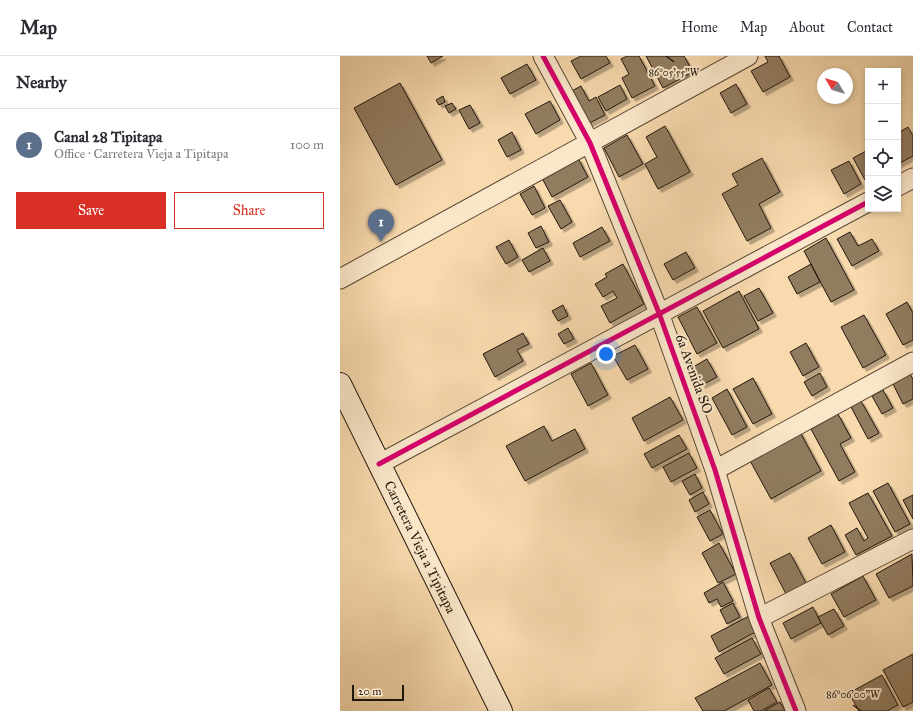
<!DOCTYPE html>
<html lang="en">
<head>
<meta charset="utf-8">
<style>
	:root { --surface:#fff; --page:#f2f2f3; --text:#2b2b33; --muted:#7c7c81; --line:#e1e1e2; --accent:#d93025 }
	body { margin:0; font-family:"IM FELL Great Primer",serif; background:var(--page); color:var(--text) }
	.controls { position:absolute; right:12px; top:12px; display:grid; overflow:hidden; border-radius:0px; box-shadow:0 2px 6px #0003 }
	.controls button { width:36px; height:36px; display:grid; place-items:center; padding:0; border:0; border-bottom:1px solid var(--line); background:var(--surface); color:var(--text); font:20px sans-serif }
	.compass { position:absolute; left:477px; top:12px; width:36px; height:36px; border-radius:50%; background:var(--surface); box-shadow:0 2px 6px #0003; rotate:308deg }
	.scale { position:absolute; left:12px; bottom:10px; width:52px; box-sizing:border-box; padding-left:4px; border:2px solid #21170c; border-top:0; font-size:11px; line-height:14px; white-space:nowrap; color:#21170c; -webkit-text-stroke:3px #fae7ca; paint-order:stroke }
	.you { position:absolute; left:266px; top:298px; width:14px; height:14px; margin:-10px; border:3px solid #fff; border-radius:50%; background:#1a73e8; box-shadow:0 0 0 6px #1a73e833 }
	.badge { display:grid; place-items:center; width:26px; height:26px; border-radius:50%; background:var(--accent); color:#fff; font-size:13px; font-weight:700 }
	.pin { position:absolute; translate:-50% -33px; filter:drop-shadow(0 1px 2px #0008) }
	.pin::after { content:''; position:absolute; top:21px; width:14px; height:12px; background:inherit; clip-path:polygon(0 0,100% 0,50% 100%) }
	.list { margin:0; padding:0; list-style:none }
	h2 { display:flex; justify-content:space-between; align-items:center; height:52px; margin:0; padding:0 16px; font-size:17px }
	h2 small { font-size:13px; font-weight:400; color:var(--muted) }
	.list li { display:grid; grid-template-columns:26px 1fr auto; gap:12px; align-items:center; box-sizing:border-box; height:72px; padding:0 16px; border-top:1px solid var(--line) }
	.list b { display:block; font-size:15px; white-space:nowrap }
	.list p { margin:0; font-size:13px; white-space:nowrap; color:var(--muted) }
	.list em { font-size:13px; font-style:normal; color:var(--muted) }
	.actions { display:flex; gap:8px; padding:12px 16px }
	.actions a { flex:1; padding:9px 0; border:1px solid var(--accent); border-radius:0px; text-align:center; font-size:14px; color:var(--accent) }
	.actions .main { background:var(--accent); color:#fff }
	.icon { flex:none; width:22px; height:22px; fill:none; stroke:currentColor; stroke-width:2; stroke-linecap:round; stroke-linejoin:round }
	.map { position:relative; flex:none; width:573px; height:655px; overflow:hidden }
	header { display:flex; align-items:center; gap:24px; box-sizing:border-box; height:56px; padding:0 20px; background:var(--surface); border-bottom:1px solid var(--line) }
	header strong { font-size:19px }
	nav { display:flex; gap:22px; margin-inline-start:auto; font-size:14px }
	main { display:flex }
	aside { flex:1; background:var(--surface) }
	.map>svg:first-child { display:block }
</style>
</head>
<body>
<header>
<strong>Map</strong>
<nav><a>Home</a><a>Map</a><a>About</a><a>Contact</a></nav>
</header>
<main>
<aside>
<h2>Nearby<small></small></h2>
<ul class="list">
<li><span class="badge" style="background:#5c6f8a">1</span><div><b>Canal 28 Tipitapa</b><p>Office · Carretera Vieja a Tipitapa</p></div><em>100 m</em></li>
</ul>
<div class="actions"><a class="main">Save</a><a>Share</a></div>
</aside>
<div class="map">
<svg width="573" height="655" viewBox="0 0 573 655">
	<defs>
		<filter id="shadow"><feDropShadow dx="3.5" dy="3.5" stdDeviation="0" flood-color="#0004"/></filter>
	</defs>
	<rect width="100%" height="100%" fill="#f8daae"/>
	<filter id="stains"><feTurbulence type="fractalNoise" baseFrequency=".005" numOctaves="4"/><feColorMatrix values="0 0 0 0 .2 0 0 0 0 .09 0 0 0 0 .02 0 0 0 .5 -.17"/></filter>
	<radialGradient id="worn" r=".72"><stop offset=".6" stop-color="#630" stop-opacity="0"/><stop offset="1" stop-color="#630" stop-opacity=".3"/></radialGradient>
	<!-- building -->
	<path fill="#917c60" stroke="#21170c" filter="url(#shadow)" d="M87,0H103L91,7Z
		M241,0H266L270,7L241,23L231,5Z
		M287,0H299L315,30L292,42L282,22L289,18L281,3Z
		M306,0H344L353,16L323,32Z
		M425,0H439L450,21L423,36L411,15L428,6Z
		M187,8L196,24L170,38L161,22Z
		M60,27L102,104L56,129L14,52Z
		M396,28L407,48L391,57L380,37Z
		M280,29L287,43L266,55L258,41Z
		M241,30L249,45L256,41L265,59L246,69L228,37Z
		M103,40L105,46L99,49L96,44Z
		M210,45L220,64L196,78L185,58Z
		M112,47L116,53L109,57L105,50Z
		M130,49L140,67L129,73L119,54Z
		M325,70L350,116L318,133L305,108L317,101L306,81Z
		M568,71L573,80V100L558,108V77Z
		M172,76L181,94L167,101L158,84Z
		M287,79L303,108L279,121L264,92Z
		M528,94V123L525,124L513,102Z
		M238,102L248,121L212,141L202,122Z
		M422,102L440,136L419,148L431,172L407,185L382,138L398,129L392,118Z
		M509,105L521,128L504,138L491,114Z
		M194,130L205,152L192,159L180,138Z
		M220,144L232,166L221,173L208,150Z
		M201,170L209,186L196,192L188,177Z
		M262,171L270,185L240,201L233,187Z
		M510,176L518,190L532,183L539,195L512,210L497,183Z
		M486,182L514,234L491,246L464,195Z
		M169,184L178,201L166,208L156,191Z
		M203,192L210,205L189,216L182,204Z
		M346,196L355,212L333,224L324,208Z
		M283,208L304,248L270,267L261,250L277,242L273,235L263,241L255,228L267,221L265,218Z
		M471,208L480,226L457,238L448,221Z
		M419,232L433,257L418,265L404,240Z
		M399,235L419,273L383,292L363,255Z
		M567,246L573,257V284L563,289L546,258Z
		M223,249L228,260L218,265L212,255Z
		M357,251L377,287L357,298L338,261Z
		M524,259L546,299L523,312L501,271Z
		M228,272L234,283L224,288L218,278Z
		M183,277L189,288L177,294L183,305L155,321L143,298Z
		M466,287L479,311L463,320L450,296Z
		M295,289L308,313L287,324L273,300Z
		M367,303L377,321L362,329L353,311Z
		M251,307L268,339L248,350L231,318Z
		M480,317L487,331L472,340L464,326Z
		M570,318L573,323V343L563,348L553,328Z
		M413,322L432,358L413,368L393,333Z
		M387,333L407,371L392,379L372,342Z
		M543,334L553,352L542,358L532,340Z
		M330,341L343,364L304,385L292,362Z
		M521,345L539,377L528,383L511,351Z
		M498,358L511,382L500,388L515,416L499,425L471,373Z
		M204,370L212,385L235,373L245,393L185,425L166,390Z
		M459,374L481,415L431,443L408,401Z
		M339,379L347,393L312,412L304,398Z
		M349,397L357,412L331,426L323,411Z
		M355,418L362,432L350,439L342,425Z
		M548,427L570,468L555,476L533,435Z
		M363,436L369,448L355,456L349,444Z
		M528,437L552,480L516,499L505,479L517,472L524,485L528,482L509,447Z
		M573,439V463L563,444Z
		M370,454L383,478L370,485L357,461Z
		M491,469L505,496L482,508L468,482Z
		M379,487L396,518L378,527L362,497Z
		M450,497L466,527L446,538L430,507Z
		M572,498L573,530L549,542L536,518Z
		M523,520L536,544L504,561L491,538Z
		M383,526L393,545L381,551L377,543L369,547L364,537Z
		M393,547L400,561L387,568L380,554Z
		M473,551L481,567L451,583L443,567Z
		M494,553L504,570L488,579L478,561Z
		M409,560L417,575L379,596L371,580Z
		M412,582L421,598L384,618L375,602Z
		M573,598V646L563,651L543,614Z
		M420,607L432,629L384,655H363L355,642Z
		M542,619L558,649L547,655H519L509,637Z
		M429,632L437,646L421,655H414L408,644Z
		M440,646L445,655H424Z"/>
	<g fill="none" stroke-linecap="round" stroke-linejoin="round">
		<!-- minor casing -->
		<g stroke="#574834" stroke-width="21">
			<path id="minor" d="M203,0L250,87L319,257L375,414L419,562L456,655
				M558,130L573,122
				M0,223L408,0
				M39,408L528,146
				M375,414L573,306
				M419,562L573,483"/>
		</g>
		<!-- secondary casing -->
		<g stroke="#21170c" stroke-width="24">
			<path id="secondary" d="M0,328L161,655"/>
		</g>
		<!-- minor -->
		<use href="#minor" stroke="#fae7ca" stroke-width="19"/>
		<!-- secondary -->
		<use href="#secondary" stroke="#fae7ca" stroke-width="22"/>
		<!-- cycleway casing -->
		<g stroke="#fae7ca" stroke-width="8">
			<path id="cycleway" d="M203,0L250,87L319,257L375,414L419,562L456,655
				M39,408L528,146"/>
		</g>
		<!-- cycleway -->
		<use href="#cycleway" stroke="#d6006c" stroke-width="5"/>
	</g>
	<!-- ticks -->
	<path fill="none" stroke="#21170c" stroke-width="1.5" d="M326,0L334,6M513,649L521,655"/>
	<g text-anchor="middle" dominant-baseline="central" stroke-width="4" stroke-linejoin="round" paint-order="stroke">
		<!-- street labels -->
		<g font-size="14" fill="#21170c" stroke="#fae7ca">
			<text transform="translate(354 318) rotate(70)">6a Avenida SO</text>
			<text transform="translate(80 491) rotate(64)">Carretera Vieja a Tipitapa</text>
		</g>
	</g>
	<g font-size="10" text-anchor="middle" fill="#21170c" stroke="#fae7ca" stroke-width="4" stroke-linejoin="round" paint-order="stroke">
		<text x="334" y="20">86°05'55"W</text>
		<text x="513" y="642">86°06'00"W</text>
	</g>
	<rect width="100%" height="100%" filter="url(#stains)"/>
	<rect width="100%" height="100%" fill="url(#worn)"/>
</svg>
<div class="controls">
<button>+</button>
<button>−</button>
<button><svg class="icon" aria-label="locate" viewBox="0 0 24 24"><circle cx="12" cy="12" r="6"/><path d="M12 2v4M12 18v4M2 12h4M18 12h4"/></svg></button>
<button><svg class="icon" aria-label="layers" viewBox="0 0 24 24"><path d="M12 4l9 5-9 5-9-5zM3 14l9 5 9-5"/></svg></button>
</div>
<svg class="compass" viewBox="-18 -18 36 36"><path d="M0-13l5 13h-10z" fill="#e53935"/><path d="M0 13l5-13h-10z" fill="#7c7c81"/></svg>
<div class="scale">20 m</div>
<div class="you"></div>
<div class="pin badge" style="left:41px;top:186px;background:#5c6f8a">1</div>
</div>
</main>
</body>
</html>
